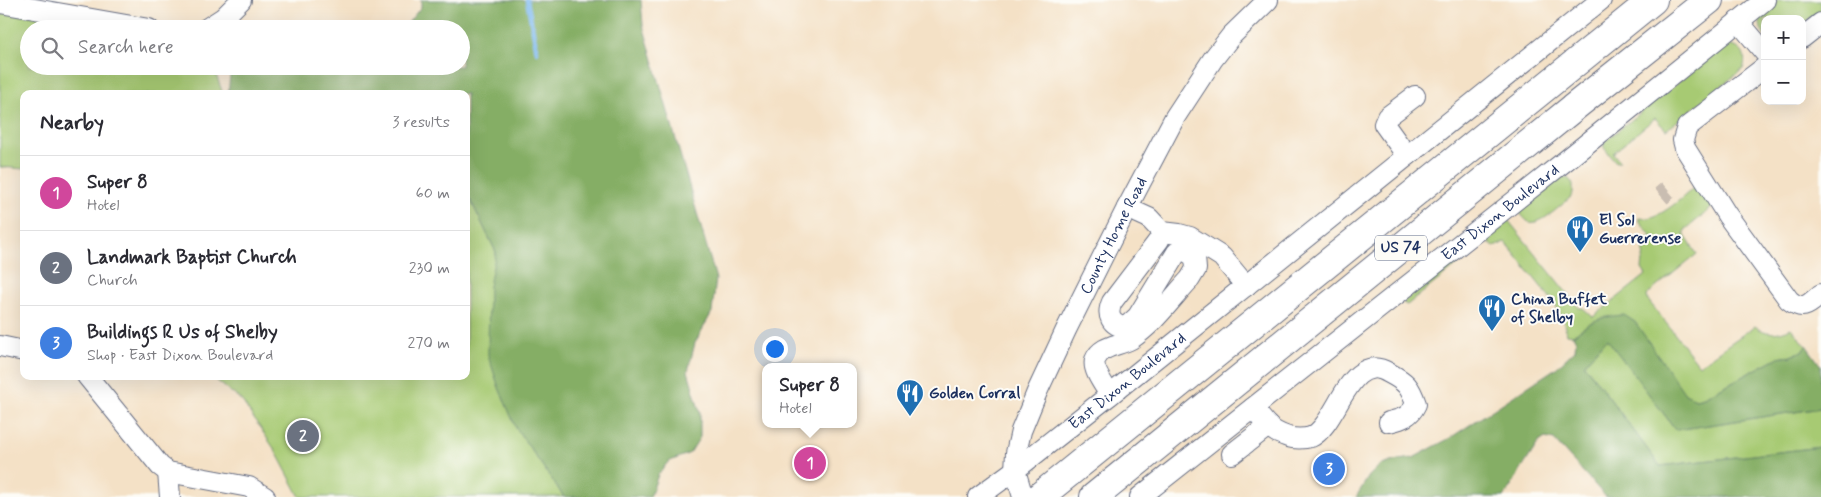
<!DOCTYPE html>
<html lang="en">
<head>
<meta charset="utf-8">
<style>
	:root { --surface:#fff; --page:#f2f2f3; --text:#2b2b33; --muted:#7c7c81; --line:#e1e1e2; --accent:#1f6fb2 }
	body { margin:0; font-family:Mynerve,sans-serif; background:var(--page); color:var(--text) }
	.controls { position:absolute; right:15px; top:15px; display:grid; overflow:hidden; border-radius:10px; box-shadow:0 5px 20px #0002 }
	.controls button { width:45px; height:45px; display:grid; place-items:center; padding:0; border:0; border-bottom:1px solid var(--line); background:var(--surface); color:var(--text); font:25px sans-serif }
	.you { position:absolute; left:774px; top:348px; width:18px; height:18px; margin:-12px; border:4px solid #fff; border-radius:50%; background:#1a73e8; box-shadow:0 0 0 8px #1a73e833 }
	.badge { display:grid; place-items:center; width:32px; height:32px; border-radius:50%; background:var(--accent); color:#fff; font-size:16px; font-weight:700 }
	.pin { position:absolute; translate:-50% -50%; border:2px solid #fff; box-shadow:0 1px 5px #0006 }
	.popup { position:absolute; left:762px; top:363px; width:95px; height:65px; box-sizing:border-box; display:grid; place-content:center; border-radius:10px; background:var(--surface); filter:drop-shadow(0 1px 4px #0005); font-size:16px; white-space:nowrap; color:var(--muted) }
	.popup b { font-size:19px; color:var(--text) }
	.popup::after { content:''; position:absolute; left:50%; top:100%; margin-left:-10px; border:10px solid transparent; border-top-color:var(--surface) }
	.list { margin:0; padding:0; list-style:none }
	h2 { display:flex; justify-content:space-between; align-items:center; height:65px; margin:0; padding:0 20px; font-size:21px }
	h2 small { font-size:16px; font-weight:400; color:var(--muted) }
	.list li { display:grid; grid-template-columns:32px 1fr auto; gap:15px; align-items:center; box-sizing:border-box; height:75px; padding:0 20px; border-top:1px solid var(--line) }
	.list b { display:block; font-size:19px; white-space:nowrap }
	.list p { margin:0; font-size:16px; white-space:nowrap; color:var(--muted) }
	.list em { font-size:16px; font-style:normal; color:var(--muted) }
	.icon { flex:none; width:28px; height:28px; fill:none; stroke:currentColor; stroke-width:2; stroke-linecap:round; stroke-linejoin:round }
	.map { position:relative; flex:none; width:1821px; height:497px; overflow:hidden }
	.search { position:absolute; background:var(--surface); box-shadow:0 5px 20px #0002; left:20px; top:20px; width:450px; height:55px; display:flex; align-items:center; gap:12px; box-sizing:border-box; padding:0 18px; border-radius:28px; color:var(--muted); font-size:19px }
	.panel { position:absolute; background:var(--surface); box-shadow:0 5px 20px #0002; left:20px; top:90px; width:450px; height:290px; border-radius:10px }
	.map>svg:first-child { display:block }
</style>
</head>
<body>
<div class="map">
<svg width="1821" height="497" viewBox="0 0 1821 497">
	<rect width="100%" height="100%" fill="#fdfcf7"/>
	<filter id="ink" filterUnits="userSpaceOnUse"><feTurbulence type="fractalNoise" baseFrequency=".02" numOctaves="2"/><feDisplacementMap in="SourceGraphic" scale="10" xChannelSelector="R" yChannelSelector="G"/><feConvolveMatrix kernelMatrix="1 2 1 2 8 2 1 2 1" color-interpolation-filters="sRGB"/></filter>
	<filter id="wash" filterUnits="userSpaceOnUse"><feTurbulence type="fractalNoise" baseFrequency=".0096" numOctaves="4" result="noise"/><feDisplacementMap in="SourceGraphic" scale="20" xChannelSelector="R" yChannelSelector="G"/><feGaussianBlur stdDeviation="1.12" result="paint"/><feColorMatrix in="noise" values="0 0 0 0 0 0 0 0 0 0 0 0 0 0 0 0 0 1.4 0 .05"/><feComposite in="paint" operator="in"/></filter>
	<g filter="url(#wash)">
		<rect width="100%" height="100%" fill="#f4e1c6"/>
		<!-- green -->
		<path fill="#a7ca73" stroke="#617c68" d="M1777,0H1821V10L1802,24V19H1765V37C1754,19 1763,11 1777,0Z
			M0,3L149,29H29V66H213L223,94H24V169L0,167Z
			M1727,45C1741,47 1748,54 1743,69L1666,130L1655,118L1613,153L1620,162H1616L1604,148V142L1722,47Z
			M1561,175L1569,179L1573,184V193L1571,197C1561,205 1535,232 1525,219C1521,215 1520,213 1520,208Z
			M1700,182L1714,206L1685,230L1684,234L1697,254L1649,293L1647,296L1648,300L1699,365L1755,326C1766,335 1779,334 1791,328L1806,345L1802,351L1791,356L1777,358L1704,397L1696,399L1689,397L1593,321L1573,335L1567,334L1564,322L1555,304L1505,242L1494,247L1486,240L1487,231L1505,219L1508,220L1579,308H1583L1593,317L1646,275L1642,269L1645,241L1651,236L1638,219L1640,218C1659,222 1686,194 1700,182Z
			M466,191L496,252L516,428L564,497H300L275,450L242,401L211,376H466Z
			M1466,249L1472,251L1471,254L1407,305L1403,303V302Z
			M1607,338L1676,430L1821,408V447L1660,466L1584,364Z"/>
		<!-- forest -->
		<path fill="#85ae65" stroke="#506e62" d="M421,0H641L643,25L716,279L712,312L695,343L688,371L700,413V437L690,453L668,462L658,475L650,497H564L516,428L499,388L488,355L489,286L496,252L466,191V94H228L231,66H461V29H403L421,7Z
			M1624,315L1635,322L1685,394L1696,399L1704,397L1777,358L1791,356L1802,351L1806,345L1821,366V408L1676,430L1607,339L1584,364L1660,466L1821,447V497H1606L1554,440L1545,438L1538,443L1504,497H1356L1369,476L1379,466L1398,460L1413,458L1450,438L1556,368L1575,350L1576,341L1573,335C1594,320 1597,317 1624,315Z"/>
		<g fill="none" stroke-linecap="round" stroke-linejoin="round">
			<!-- stream -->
			<path stroke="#7fbaf1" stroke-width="4.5" d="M527,0L537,52"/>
		</g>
	</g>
	<g filter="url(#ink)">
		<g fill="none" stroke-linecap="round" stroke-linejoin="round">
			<!-- minor-tunnel -->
			<path stroke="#c9bdb1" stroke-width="20" stroke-dasharray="20 10" stroke-linecap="butt" d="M1661,196L1668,190"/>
			<!-- minor casing -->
			<g stroke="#676d82" stroke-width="22">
				<g id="minor">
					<path d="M0,3L149,29"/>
					<path d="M1738,21L1765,53"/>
					<path d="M206,29L223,18L241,0"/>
					<path d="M1802,38L1821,23"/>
					<path d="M1765,67L1687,127L1683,140L1685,148L1727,215L1789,300C1804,312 1809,304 1821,294"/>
					<path d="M1407,156L1384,124L1387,117L1415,96"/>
					<path d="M1127,208L1149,218L1162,232L1179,234L1190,237L1222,257L1246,286"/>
					<path d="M0,346L24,351"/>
					<path d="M87,376L160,466L168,472L249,487L265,497"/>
					<path d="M1110,395C1105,386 1092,370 1095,360C1101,345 1119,346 1131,339C1154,324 1172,298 1190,279L1196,269L1195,257L1184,250L1177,252L1138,316L1126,327C1111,326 1106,315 1112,302L1159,240L1162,232"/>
					<path d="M1253,408C1258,414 1262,420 1268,426C1274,432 1280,434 1288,437C1294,439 1304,439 1311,437C1338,425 1349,349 1389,373C1406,382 1410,386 1416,404C1410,417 1401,419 1389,422"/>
					<path d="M1232,454L1268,426"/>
					<path d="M168,472L170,497"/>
					<path id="s1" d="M978,497L1015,470L1110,395L1601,0"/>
					<path id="s2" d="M1023,497L1015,470L1016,453L1021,431L1037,392L1066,330L1127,208L1175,117L1213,59L1231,36L1268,0"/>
					<path id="s3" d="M1140,497L1564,162L1765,0"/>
				</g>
			</g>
			<!-- highway casing -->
			<g stroke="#676d82" stroke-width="30">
				<path id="highway" d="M1039,497L1653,0
					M1094,497L1578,104L1709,0"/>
			</g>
			<!-- minor -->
			<use href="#minor" stroke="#fff" stroke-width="20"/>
			<!-- highway -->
			<use href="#highway" stroke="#fff" stroke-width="28"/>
		</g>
	</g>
	<!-- icons -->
	<defs>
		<g id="restaurant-pin" transform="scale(1.4375)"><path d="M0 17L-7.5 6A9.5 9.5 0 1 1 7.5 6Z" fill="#1f6fb2" stroke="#fdfcf7"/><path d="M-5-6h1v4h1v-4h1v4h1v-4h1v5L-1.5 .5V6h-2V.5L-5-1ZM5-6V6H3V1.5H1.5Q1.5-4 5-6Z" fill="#fff"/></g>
	</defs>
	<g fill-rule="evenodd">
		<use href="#restaurant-pin" x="1580" y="229"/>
		<use href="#restaurant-pin" x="1492" y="308"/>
		<use href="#restaurant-pin" x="910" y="393"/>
	</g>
	<g text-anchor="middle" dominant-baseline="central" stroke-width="4" stroke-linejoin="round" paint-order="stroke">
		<!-- shield labels -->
		<rect fill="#fdfcf7" stroke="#5f6c8c" stroke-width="1" x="1375" y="235.5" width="52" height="25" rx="4"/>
		<g font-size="15" font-weight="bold" fill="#1b2f5e">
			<text x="1401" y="248">US 74</text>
		</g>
		<!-- street labels -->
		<g font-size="16" fill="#1b2f5e" stroke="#fdfcf7">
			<text stroke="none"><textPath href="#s3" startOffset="459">East Dixon Boulevard</textPath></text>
			<text stroke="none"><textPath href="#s2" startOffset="284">County Home Road</textPath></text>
			<text stroke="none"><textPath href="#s1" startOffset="189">East Dixon Boulevard</textPath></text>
		</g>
		<!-- poi labels -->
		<g font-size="16" font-weight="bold" fill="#1b2f5e" stroke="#fdfcf7" text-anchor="start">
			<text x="1599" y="220">El Sol<tspan x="1599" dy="18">Guerrerense</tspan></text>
			<text x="1511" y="299">China Buffet<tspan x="1511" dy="18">of Shelby</tspan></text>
			<text x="929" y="393">Golden Corral</text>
		</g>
	</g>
</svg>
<div class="controls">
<button>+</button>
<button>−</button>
</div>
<div class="you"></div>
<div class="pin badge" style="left:810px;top:463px;background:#d1479c">1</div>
<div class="popup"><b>Super 8</b>Hotel</div>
<div class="pin badge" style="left:303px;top:436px;background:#6b7280">2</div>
<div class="pin badge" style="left:1329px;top:469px;background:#3f7fe0">3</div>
<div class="search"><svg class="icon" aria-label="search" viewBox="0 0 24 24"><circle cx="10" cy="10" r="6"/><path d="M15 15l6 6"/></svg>Search here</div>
<section class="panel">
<h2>Nearby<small>3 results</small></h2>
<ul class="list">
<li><span class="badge" style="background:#d1479c">1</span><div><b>Super 8</b><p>Hotel</p></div><em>60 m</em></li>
<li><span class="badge" style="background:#6b7280">2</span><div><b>Landmark Baptist Church</b><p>Church</p></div><em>230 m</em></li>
<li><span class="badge" style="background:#3f7fe0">3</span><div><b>Buildings R Us of Shelby</b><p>Shop · East Dixon Boulevard</p></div><em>270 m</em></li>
</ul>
</section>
</div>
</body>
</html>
